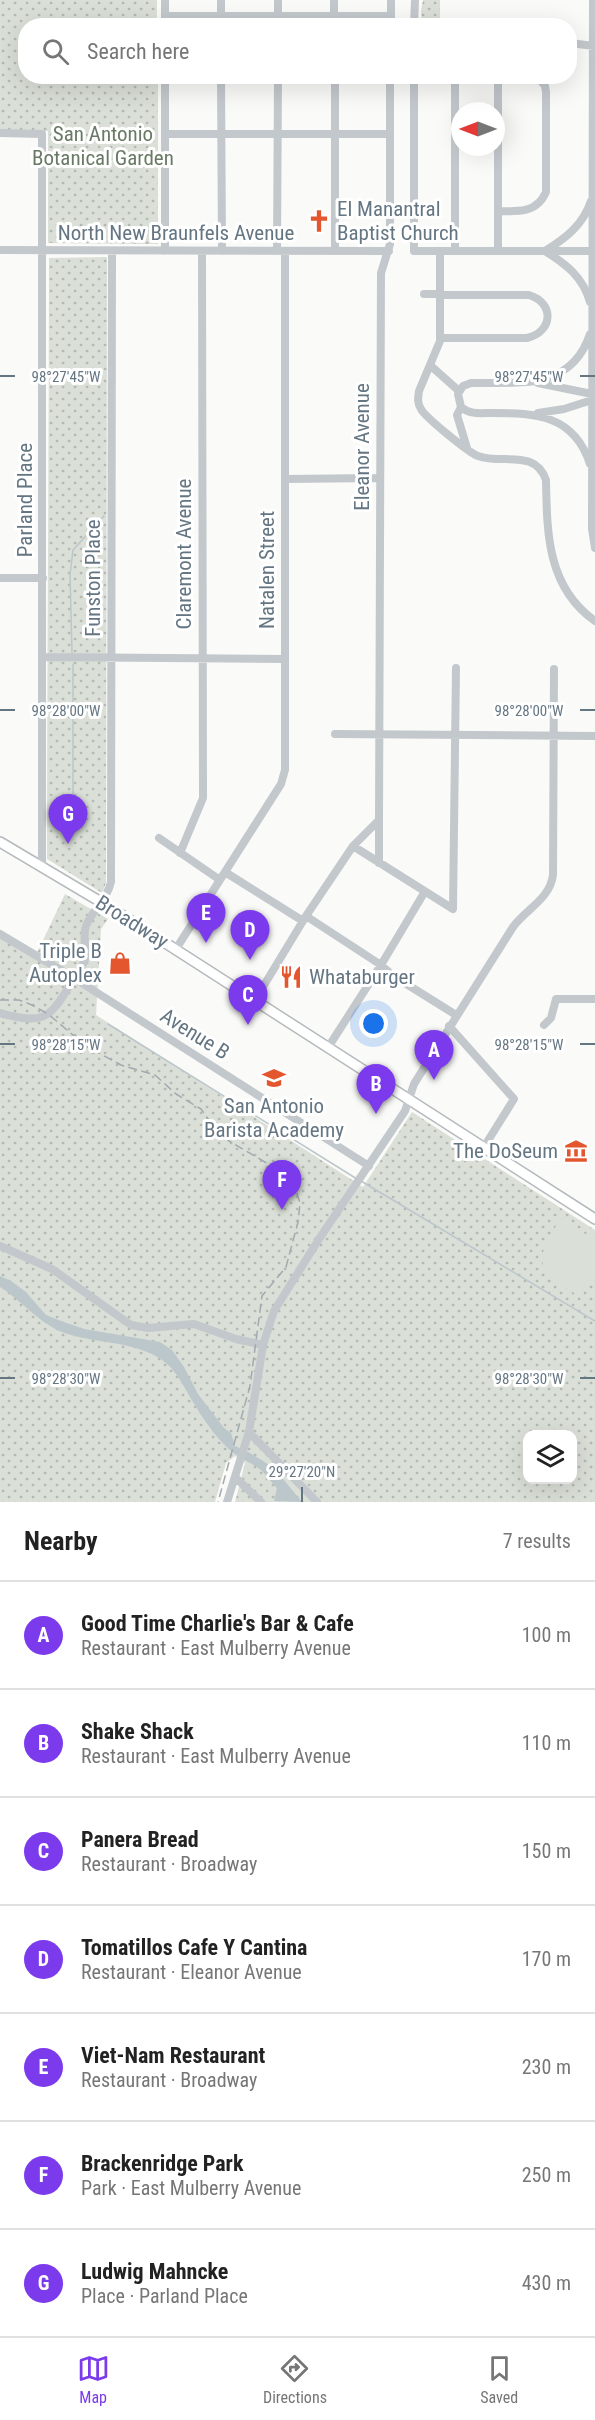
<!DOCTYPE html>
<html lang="en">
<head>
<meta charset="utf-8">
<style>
	:root { --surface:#fff; --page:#f6f6f6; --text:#222; --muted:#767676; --line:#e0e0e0; --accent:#7c3aed }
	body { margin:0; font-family:"Roboto Condensed",sans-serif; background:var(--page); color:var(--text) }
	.controls { position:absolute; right:18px; bottom:18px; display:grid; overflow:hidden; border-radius:12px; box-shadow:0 6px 24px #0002 }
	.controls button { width:54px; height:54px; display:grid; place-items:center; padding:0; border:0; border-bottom:2px solid var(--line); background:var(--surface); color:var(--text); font:30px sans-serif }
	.compass { position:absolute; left:451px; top:102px; width:54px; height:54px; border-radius:50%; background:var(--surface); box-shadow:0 6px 24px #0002; rotate:270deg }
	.you { position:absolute; left:374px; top:1024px; width:21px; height:21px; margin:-15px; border:4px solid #fff; border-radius:50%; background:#1a73e8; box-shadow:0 0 0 9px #1a73e833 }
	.badge { display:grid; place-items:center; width:39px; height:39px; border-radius:50%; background:var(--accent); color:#fff; font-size:20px; font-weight:700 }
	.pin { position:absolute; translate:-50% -50px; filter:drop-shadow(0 2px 3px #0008) }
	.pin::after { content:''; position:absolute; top:32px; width:21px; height:18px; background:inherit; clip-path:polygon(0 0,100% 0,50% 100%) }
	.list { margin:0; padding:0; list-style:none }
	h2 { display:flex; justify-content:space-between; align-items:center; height:78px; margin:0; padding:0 24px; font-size:26px }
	h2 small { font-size:20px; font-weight:400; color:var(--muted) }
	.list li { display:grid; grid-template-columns:39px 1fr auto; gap:18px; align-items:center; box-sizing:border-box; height:108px; padding:0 24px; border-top:2px solid var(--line) }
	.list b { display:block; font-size:22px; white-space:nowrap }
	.list p { margin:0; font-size:20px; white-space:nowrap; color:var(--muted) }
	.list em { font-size:20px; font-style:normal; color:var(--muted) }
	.icon { flex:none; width:33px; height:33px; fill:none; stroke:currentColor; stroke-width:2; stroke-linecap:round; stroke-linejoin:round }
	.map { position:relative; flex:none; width:595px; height:1502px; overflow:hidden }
	.search { position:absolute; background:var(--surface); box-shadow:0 6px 24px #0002; left:18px; right:18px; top:18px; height:66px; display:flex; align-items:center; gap:15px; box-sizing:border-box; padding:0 21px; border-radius:24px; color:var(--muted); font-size:22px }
	.sheet { height:834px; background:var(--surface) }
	nav { display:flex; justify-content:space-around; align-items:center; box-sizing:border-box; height:84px; border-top:2px solid var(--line); background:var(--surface); font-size:16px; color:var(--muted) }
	nav a { display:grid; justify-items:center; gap:3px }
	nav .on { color:var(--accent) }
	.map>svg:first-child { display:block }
</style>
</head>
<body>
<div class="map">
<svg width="595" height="1502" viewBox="0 0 595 1502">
	<defs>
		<pattern id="green-dots" width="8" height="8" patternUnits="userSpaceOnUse" patternTransform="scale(1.5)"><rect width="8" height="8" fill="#dadfd7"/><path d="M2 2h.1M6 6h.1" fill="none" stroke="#b4b9b4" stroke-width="1.8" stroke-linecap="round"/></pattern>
	</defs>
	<rect width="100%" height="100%" fill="#fafaf8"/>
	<!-- green -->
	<path fill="url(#green-dots)" fill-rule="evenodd" d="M0,0H157V25L26,26V76L158,77V244L48,243V131H0Z
		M423,0H440V25H422L421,11Z
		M107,257L106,883L102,893L47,859C47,659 49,458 49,258Z
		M65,894L108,919L101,929L96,1015L363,1187L412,1112L595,1230V1502H235L245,1463L235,1456L226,1463L215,1502H0V937L35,957ZM528,1434H572V1480H528Z"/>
	<!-- pitch -->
	<path fill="#dadfd7" d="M561,1218L595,1240V1273L577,1295C533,1267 534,1261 561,1218Z"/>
	<!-- water -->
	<path fill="#bbc7cb" d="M0,1276L11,1281L26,1292L46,1315L61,1321L84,1329L160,1342L172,1350L184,1367L198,1394L224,1428L231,1433L235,1446L250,1453L274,1468L302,1502L274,1501L277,1488C272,1483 267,1476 262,1471C254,1464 243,1460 235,1454C219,1442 205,1422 195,1405C184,1388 177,1369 159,1358C130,1340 93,1344 62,1332C39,1323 21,1300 0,1287Z"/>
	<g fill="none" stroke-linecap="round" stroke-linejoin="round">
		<!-- stream -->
		<path stroke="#bbc7cb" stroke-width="1.5" d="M72,653L70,575L73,550L104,516
			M73,664V790L74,805L80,826
			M108,1024L357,1179
			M361,1181L595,1321"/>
		<!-- major casing -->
		<g stroke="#b5babe" stroke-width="12">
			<path id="major" d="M0,842L111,908L595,1219"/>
		</g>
		<!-- minor -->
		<path stroke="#c3c8cc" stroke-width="8" d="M165,0V26
			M334,0V26
			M593,0L592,529L595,548
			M165,16H391
			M221,26V0
			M278,26V0
			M391,26V0
			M414,26L415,0
			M570,43L594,46
			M165,76V251
			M221,76L222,251
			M335,76V251
			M414,76V251H595
			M0,133L42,134V867
			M165,134H390
			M498,211C518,212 537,213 546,192V92L545,86L537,76
			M0,250L389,251
			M277,251L278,76
			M440,251V341L419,391C418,398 417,403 421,409C425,417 469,453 478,456C502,465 535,448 546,480C547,533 547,587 595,621
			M455,251V76
			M498,251V76
			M424,294H440
			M440,295H529C555,303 553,332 527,338H440
			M590,302C583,277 566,264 545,251C566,238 583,225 591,201
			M590,334C571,391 519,382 471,383L463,386L458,394L461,407C470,415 481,413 492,413C536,413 574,415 590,464
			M431,366L459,391
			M538,383L592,394
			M461,407L457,415L467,448
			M538,413L564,409L592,400
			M285,479L379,478
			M0,578H43
			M43,657L284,659
			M335,734L595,736
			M379,820V863
			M159,838L220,880
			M353,846L453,909L456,668
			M180,853L203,798L202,251
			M225,872L303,921
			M306,916L381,965L392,975L456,1015
			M0,934L74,978L369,1166
			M176,949L281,784L285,770V251
			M255,1000L306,916L353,846L379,820L381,273L390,244V76
			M0,1013C42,1024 49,1021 71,983C76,975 83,967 85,959C87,948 82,937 86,926C92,910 107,900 111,882L112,251
			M544,1025L551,1018L556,999H595
			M449,1026L514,1099L484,1147
			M329,1046L381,965L424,893
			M0,1246L52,1269L131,1325L148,1328L194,1324L236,1339L263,1345
			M249,1432L317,1502
			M235,1477L261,1502
			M227,1502L249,1432L263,1345L274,1311L319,1239L405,1111L414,1084L513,927C526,909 550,899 553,875L554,669"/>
		<!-- major -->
		<use href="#major" stroke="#fff" stroke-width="9"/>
		<!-- rail -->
		<path stroke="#a2aab0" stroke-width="1.5" stroke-dasharray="9 4.5" stroke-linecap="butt" d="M0,1000H19L32,1005L48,1014L86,1046L121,1065L155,1075L176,1094L201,1109L214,1127L229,1141L282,1172L294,1184L300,1203L298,1222L286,1267L262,1296L250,1386L218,1502"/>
	</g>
	<!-- ticks -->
	<path fill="none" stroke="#657683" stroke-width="2" d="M0,376H15M580,376H595M0,710H15M580,710H595M0,1044H15M580,1044H595M0,1378H15M580,1378H595M302,1487V1502"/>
	<!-- icons -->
	<defs>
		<g id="church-bare" transform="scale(1.8)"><path d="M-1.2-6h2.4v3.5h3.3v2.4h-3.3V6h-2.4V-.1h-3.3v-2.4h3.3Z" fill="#e4572e" stroke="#fff" stroke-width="2.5" paint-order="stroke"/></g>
		<g id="shop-bare" transform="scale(1.8)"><path d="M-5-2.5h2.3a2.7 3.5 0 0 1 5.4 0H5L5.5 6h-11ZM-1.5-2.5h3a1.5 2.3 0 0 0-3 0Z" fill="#e4572e" stroke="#fff" stroke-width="2.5" paint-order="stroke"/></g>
		<g id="restaurant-bare" transform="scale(1.8)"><path d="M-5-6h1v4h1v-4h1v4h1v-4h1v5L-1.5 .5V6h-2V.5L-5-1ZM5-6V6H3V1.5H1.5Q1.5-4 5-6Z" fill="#e4572e" stroke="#fff" stroke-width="2.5" paint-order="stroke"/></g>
		<g id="school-bare" transform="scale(1.8)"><path d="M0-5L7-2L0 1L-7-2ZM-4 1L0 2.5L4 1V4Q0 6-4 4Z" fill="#e4572e" stroke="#fff" stroke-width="2.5" paint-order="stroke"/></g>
		<g id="museum-bare" transform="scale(1.8)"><path d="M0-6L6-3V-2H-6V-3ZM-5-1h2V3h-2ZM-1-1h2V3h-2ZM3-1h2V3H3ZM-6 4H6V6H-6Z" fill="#e4572e" stroke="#fff" stroke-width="2.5" paint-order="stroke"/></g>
	</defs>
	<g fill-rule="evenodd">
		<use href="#church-bare" x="319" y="221"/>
		<use href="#shop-bare" x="120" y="963"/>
		<use href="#restaurant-bare" x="291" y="977"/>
		<use href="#school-bare" x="274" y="1078"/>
		<use href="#museum-bare" x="576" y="1151"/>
	</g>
	<g text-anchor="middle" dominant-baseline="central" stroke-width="6" stroke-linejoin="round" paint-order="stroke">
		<!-- park labels -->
		<g font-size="21" fill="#687a64" stroke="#fff">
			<text x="103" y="134">San Antonio<tspan x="103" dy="24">Botanical Garden</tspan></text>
		</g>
		<!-- poi labels -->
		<g font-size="21" fill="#657683" stroke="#fff" text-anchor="start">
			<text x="337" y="209">El Manantral<tspan x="337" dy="24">Baptist Church</tspan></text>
			<text x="102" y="951" text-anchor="end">Triple B<tspan x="102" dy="24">Autoplex</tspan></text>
			<text x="309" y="977">Whataburger</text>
			<text x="274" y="1106" text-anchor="middle">San Antonio<tspan x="274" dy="24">Barista Academy</tspan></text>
			<text x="558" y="1151" text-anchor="end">The DoSeum</text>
		</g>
		<!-- street labels -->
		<g font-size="21" fill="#657683" stroke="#fff">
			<text x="176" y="233">North New Braunfels Avenue</text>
			<text transform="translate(362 447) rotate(-90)">Eleanor Avenue</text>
			<text transform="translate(25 500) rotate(-90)">Parland Place</text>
			<text transform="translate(184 554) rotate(-90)">Claremont Avenue</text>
			<text transform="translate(267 570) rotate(-90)">Natalen Street</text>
			<text transform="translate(93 578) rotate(-90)">Funston Place</text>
			<text transform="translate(132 922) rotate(32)">Broadway</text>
			<text transform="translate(195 1034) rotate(32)">Avenue B</text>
		</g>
	</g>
	<g font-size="15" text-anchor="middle" fill="#657683" stroke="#fff" stroke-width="6" stroke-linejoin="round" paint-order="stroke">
		<text x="529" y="382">98°27'45"W</text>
		<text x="66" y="382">98°27'45"W</text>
		<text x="529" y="716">98°28'00"W</text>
		<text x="66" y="716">98°28'00"W</text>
		<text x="66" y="1050">98°28'15"W</text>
		<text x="529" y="1050">98°28'15"W</text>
		<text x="66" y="1384">98°28'30"W</text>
		<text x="529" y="1384">98°28'30"W</text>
		<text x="302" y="1477">29°27'20"N</text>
	</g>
</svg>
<div class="controls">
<button><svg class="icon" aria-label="layers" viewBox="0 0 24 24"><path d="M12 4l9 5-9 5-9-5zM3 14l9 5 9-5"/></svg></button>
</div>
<svg class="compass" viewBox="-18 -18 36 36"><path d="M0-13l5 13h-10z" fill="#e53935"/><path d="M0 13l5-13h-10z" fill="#767676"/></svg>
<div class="you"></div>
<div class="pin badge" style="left:434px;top:1080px">A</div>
<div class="pin badge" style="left:376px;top:1114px">B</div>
<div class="pin badge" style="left:248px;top:1025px">C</div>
<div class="pin badge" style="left:250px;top:960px">D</div>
<div class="pin badge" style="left:206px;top:943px">E</div>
<div class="pin badge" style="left:282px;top:1210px">F</div>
<div class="pin badge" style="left:68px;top:844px">G</div>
<div class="search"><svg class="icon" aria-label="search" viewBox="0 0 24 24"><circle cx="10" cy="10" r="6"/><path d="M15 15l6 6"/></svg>Search here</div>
</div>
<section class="sheet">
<h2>Nearby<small>7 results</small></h2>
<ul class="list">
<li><span class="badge">A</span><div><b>Good Time Charlie's Bar &amp; Cafe</b><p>Restaurant · East Mulberry Avenue</p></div><em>100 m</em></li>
<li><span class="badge">B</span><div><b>Shake Shack</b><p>Restaurant · East Mulberry Avenue</p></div><em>110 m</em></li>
<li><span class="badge">C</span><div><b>Panera Bread</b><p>Restaurant · Broadway</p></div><em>150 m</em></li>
<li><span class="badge">D</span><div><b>Tomatillos Cafe Y Cantina</b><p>Restaurant · Eleanor Avenue</p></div><em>170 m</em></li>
<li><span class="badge">E</span><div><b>Viet-Nam Restaurant</b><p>Restaurant · Broadway</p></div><em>230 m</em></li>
<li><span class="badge">F</span><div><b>Brackenridge Park</b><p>Park · East Mulberry Avenue</p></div><em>250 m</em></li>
<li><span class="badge">G</span><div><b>Ludwig Mahncke</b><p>Place · Parland Place</p></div><em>430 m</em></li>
</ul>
</section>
<nav>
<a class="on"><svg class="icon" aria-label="map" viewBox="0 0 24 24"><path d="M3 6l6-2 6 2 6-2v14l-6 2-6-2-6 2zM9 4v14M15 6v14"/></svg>Map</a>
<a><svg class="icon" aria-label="directions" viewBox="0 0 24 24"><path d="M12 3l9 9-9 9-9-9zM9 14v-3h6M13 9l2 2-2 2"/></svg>Directions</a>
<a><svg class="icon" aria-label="saved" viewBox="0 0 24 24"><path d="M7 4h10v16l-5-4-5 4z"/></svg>Saved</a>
</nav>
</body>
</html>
